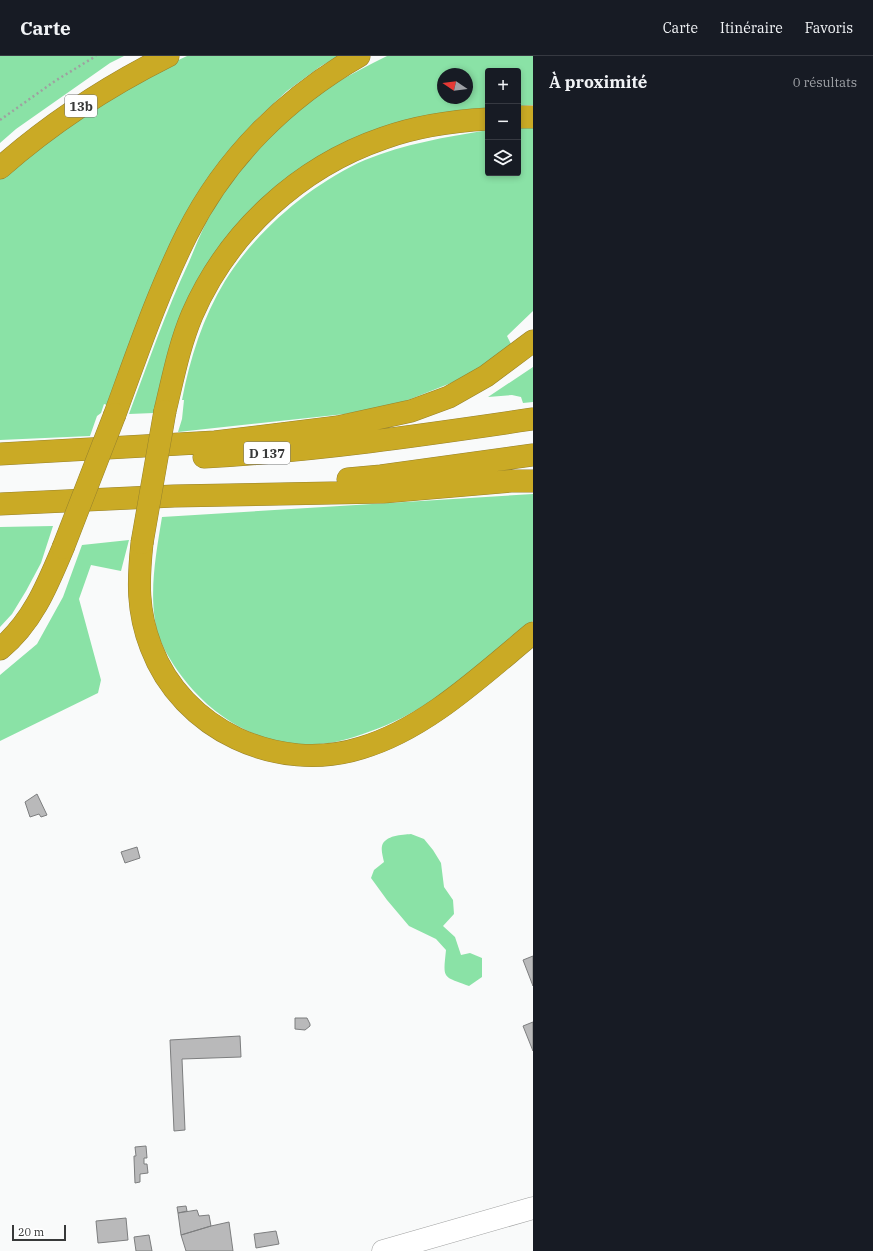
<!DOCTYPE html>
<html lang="fr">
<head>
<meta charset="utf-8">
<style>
	:root { --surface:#171b24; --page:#242831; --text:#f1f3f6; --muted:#9ea1a6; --line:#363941 }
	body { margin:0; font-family:"IBM Plex Serif",serif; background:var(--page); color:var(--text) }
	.controls { position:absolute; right:12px; top:12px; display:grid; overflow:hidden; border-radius:4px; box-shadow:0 2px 6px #0003 }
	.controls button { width:36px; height:36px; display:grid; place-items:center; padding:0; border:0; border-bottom:1px solid var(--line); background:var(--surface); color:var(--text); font:20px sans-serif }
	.compass { position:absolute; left:437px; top:12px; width:36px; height:36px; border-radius:50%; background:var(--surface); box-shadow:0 2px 6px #0003; rotate:283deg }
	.scale { position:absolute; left:12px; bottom:10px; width:54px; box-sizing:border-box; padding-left:4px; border:2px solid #383939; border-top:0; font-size:11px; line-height:14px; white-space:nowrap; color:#383939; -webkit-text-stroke:3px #fff; paint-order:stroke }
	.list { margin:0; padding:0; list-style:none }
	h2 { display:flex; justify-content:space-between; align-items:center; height:52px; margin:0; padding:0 16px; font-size:17px }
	h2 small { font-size:13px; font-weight:400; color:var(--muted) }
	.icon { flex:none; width:22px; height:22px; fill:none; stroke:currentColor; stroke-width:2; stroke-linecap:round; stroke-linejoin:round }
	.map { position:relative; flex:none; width:533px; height:1195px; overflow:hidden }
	header { display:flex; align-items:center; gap:24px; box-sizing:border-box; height:56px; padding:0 20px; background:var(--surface); border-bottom:1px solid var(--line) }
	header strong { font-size:19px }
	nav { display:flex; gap:22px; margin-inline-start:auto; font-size:14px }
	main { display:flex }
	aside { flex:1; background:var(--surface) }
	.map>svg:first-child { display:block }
</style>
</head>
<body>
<header>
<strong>Carte</strong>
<nav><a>Carte</a><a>Itinéraire</a><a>Favoris</a></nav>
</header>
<main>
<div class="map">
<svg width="533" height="1195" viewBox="0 0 533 1195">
	<rect width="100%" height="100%" fill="#f9fafa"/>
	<!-- green -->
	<path fill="#8ae2a6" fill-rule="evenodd" d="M0,0H124L110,7L16,73L0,87Z
		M187,0H339L321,10L287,35L257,63L223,102L200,133L179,173L107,349L104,348L101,357L97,360L90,380L0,384V122L48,83L149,18Z
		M387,0H533V49L518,50V15H488V52L462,54L415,62L310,106L274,132L232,174L211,203L158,345H156L154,357L129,358C148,307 166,255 189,206C197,187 205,166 216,149C247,101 286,59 334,28C351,18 369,9 387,0ZM443,18H467V42H443Z
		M518,72H533V255L507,280L512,290L481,312L451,327L398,348L345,358L178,376L182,363L184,344H182C190,302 203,261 225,225C255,176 312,127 365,104C404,88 446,81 488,74V117H518Z
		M533,311V346L523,347L521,341L512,339L488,341Z
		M533,438V565C519,576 504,587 490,599C467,618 444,638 418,653C398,665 376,674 354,681C293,701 235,680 193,634C179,618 167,601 159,581C147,544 156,498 162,461Z
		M53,470L41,507L26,535L12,558L0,571V471Z
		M129,484L121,515L91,509L79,543L101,624L98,637L0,685V619L37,588L63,541L82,489Z
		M411,778L424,783L433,794L441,807L444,831L453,844L454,858L443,870L455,881L461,899L470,897L482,902V921L469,930C442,920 443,923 446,894L436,883L409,870L387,844L371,822L374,814L384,806C383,801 381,795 382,790C385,779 402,779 411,778Z"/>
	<!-- building -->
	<path fill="#b9b9ba" stroke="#7d7e7f" d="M37,738L47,759L41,761L39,758L30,761L25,746Z
		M137,791L140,802L125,807L121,796Z
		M533,900V930L523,904Z
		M295,962H307L310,968V970L305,974L295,973Z
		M533,966V995L523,970Z
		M240,980L241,1001L182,1003L185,1074L174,1075L170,984Z
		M146,1090L147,1102H144V1108H147L148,1117L140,1118V1126L135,1127L134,1102V1100H136L135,1091Z
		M186,1150L187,1155L178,1157L177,1151Z
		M197,1154L199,1160L209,1159L211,1170L181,1179L178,1157Z
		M126,1162L128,1184L98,1187L96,1165Z
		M229,1166L233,1195H186L181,1179L211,1170Z
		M276,1175L279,1188L256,1192L254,1178Z
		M149,1179L152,1195H136L134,1181Z"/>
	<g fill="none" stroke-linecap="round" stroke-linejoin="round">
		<!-- secondary casing -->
		<g stroke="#a0a1a1" stroke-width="23">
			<path id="secondary" d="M383,1195L533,1152"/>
		</g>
		<!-- highway casing -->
		<g stroke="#97822c" stroke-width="23">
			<path id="highway" d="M518,61H533
				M0,112C51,67 108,30 168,0
				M165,355C173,322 179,290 192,259C228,176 299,111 384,82C417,70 453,65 488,63
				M115,358C137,298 158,236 187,178C225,102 286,42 359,0
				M0,398L215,386L338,371L411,355L449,341L486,320L533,285
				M204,401C315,395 424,379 533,363
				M348,423L381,420L533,399
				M0,448L174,440L383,436L511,425H533
				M142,487C138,525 137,555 151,591C182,674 278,718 361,692C426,673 482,619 533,577
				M0,593C32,567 47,530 63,492"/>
		</g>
		<!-- path -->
		<path stroke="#9fa0a0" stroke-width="2.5" stroke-dasharray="2 3" stroke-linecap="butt" d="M0,64L55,25L96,0"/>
		<!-- secondary -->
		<use href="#secondary" stroke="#fff" stroke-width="22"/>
		<!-- highway -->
		<use href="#highway" stroke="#caaa25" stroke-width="22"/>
		<!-- highway-bridge casing -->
		<g stroke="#97822c" stroke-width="23" stroke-linecap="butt">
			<path id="highway-bridge" d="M142,487L165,355
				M63,492L115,358"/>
		</g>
		<!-- highway-bridge -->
		<use href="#highway-bridge" stroke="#caaa25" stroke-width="22"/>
	</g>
	<g text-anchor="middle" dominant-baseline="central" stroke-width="3.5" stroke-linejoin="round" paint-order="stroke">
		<!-- shield labels -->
		<g fill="#fff" stroke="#747474" stroke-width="1">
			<rect x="65" y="39" width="32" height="22" rx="3"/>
			<rect x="244" y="386" width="46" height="22" rx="3"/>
		</g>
		<g font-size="13" font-weight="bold" fill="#383939">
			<text x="81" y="50">13b</text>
			<text x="267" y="397">D 137</text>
		</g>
	</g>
</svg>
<div class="controls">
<button>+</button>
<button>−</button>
<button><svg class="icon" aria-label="layers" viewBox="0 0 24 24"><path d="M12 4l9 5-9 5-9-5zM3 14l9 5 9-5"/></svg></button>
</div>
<svg class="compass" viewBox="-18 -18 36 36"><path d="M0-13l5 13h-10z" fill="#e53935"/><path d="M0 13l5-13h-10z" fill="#9ea1a6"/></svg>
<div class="scale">20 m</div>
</div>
<aside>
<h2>À proximité<small>0 résultats</small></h2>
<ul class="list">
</ul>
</aside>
</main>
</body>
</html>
